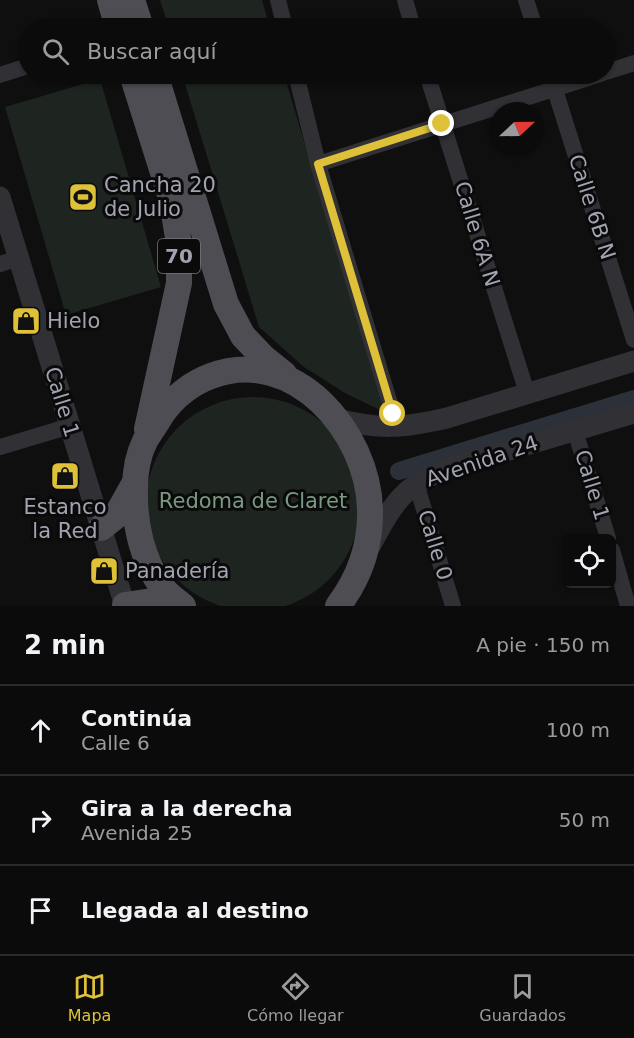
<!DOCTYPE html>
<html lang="es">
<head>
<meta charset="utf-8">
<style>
	:root { --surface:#0b0b0c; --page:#19191a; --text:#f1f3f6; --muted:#9a9b9d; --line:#2b2b2d; --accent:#dec139 }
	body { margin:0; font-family:"DejaVu Sans",sans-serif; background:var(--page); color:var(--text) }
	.controls { position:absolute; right:18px; bottom:18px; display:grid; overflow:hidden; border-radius:9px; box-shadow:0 2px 4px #0004 }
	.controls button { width:54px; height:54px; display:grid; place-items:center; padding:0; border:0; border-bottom:2px solid var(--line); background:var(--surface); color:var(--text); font:30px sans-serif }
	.compass { position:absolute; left:490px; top:102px; width:54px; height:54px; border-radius:50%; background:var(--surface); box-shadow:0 2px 4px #0004; rotate:68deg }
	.stop { position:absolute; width:18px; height:18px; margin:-14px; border:4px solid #dec139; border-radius:50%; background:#fff }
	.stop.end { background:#dec139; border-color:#fff; box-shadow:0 2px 6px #0008 }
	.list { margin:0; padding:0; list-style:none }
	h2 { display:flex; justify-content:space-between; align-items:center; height:78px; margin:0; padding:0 24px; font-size:26px }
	h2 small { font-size:20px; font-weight:400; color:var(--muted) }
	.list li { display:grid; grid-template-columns:39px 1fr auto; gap:18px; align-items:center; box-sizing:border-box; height:90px; padding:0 24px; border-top:2px solid var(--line) }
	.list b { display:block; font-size:22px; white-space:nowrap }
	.list p { margin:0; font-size:20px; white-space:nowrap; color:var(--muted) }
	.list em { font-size:20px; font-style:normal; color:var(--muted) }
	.icon { flex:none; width:33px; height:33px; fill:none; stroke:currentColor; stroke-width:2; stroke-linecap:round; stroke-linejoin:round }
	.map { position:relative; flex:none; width:634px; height:606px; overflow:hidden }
	.search { position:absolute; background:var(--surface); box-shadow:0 2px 4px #0004; left:18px; right:18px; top:18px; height:66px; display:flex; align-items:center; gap:15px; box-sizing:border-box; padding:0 21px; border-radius:33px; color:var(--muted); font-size:22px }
	.sheet { height:348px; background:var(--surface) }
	nav { display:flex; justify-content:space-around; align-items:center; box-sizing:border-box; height:84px; border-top:2px solid var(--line); background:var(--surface); font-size:16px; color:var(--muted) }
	nav a { display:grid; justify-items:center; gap:3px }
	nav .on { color:var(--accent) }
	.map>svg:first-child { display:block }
</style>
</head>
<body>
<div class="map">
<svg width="634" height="606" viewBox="0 0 634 606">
	<rect width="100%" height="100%" fill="#0f0f10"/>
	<!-- green -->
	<path fill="#1e241f" d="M160,0H262L270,28H169Z
		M182,74H284L384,412L345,393L304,367L259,327Z
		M100,79L161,287L66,315L5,107Z
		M146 504a107 107 0 1 1 214 0a107 107 0 1 1-214 0Z"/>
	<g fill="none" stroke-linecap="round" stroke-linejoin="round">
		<!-- canal -->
		<path stroke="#2c3139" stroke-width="18" d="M399,471L634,399"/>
		<!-- minor -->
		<path stroke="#303035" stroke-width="16" d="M278,0L285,28
			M405,0L413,28
			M526,0L535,28
			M606,72L634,63
			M296,74L318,164L397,427
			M427,74L527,393
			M550,74L634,340
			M0,75L28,66
			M318,164L601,74
			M0,264L19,258
			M575,431L608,538
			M0,447L70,426
			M416,483L453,606
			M612,550L628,606"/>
		<!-- tertiary -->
		<path stroke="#303035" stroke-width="21" d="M0,197L125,606
			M337,419C380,430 403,428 447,418L634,361
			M369,548C394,503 401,486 451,467L634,413"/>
		<!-- primary -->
		<path stroke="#4d4d53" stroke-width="26" d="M110,0L118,28
			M132,0L141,28
			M132,74L172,201L179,244V283L147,429
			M155,74L226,304L243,336L264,358L284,374
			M101,528L116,516L135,482
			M125,605L173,598
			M183,606C176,600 168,595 163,588C142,561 134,523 135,489C135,474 138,455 145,441C150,432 157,423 162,414C174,397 192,383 211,376C294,345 368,432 370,509C371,545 360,577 338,606"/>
	</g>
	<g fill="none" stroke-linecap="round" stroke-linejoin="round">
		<!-- route -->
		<path stroke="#dec139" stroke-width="8" d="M393,414L318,164L442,124"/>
	</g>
	<!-- icons -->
	<defs>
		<g id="stadium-square" transform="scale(1.5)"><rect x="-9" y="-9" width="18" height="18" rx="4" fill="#dec139" stroke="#0a0a0b"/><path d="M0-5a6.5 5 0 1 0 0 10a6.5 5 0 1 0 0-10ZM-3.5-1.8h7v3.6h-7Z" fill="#111"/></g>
		<g id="shop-square" transform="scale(1.5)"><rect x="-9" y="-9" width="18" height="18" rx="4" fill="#dec139" stroke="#0a0a0b"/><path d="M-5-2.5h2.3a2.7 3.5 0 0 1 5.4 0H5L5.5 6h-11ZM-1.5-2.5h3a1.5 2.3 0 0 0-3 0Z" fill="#111"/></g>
	</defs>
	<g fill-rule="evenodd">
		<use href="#stadium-square" x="83" y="197"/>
		<use href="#shop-square" x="26" y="321"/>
		<use href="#shop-square" x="65" y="476"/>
		<use href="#shop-square" x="104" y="571"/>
	</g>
	<g text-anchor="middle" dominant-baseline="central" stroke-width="6" stroke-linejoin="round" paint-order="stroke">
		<!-- shield labels -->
		<rect fill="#0a0a0b" stroke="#74757e" stroke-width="1.5" x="158" y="239" width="42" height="34" rx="4.5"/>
		<g font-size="20" font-weight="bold" fill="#a1a3b0">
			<text x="179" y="256">70</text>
		</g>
		<!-- poi labels -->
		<g font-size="21" fill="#a1a3b0" stroke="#0a0a0b" text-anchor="start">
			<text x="104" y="185">Cancha 20<tspan x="104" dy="24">de Julio</tspan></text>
			<text x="47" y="321">Hielo</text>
			<text x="65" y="507" text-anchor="middle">Estanco<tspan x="65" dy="24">la Red</tspan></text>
			<text x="125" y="571">Panadería</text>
		</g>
		<!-- street labels -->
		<g font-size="21" fill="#a1a3b0" stroke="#0a0a0b">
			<text transform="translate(592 207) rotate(72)">Calle 6B N</text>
			<text transform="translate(477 234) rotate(73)">Calle 6A N</text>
			<text transform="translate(62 402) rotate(73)">Calle 1</text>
			<text transform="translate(482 461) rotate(-19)">Avenida 24</text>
			<text transform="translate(592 485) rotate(73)">Calle 1</text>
			<text transform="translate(435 545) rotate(73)">Calle 0</text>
		</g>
		<!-- park labels -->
		<g font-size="21" fill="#7a9981" stroke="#0a0a0b">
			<text x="253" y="501">Redoma de Claret</text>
		</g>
	</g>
</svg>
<div class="controls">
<button><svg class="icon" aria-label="locate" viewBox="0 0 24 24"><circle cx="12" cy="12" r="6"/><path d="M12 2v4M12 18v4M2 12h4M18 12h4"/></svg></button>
</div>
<svg class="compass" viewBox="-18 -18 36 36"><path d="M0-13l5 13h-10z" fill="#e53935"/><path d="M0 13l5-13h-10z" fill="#9a9b9d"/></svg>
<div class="stop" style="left:393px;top:414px"></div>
<div class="stop end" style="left:442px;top:124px"></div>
<div class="search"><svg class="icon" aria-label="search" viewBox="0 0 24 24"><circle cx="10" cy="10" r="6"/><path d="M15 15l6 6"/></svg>Buscar aquí</div>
</div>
<section class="sheet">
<h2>2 min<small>A pie · 150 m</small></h2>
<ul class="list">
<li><svg class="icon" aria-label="ahead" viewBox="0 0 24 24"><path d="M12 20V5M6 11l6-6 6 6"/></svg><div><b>Continúa</b><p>Calle 6</p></div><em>100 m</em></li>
<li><svg class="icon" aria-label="right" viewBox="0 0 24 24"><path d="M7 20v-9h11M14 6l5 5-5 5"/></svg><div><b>Gira a la derecha</b><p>Avenida 25</p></div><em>50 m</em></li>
<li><svg class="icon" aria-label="arrive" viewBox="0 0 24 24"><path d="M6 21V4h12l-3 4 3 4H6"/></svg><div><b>Llegada al destino</b></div></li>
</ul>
</section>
<nav>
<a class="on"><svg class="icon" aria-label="map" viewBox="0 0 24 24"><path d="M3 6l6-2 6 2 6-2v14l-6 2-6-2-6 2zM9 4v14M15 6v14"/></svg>Mapa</a>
<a><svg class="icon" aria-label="directions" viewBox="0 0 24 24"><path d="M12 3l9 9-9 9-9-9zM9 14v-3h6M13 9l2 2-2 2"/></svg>Cómo llegar</a>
<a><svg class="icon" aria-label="saved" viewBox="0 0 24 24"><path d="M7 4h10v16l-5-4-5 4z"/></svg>Guardados</a>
</nav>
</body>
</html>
